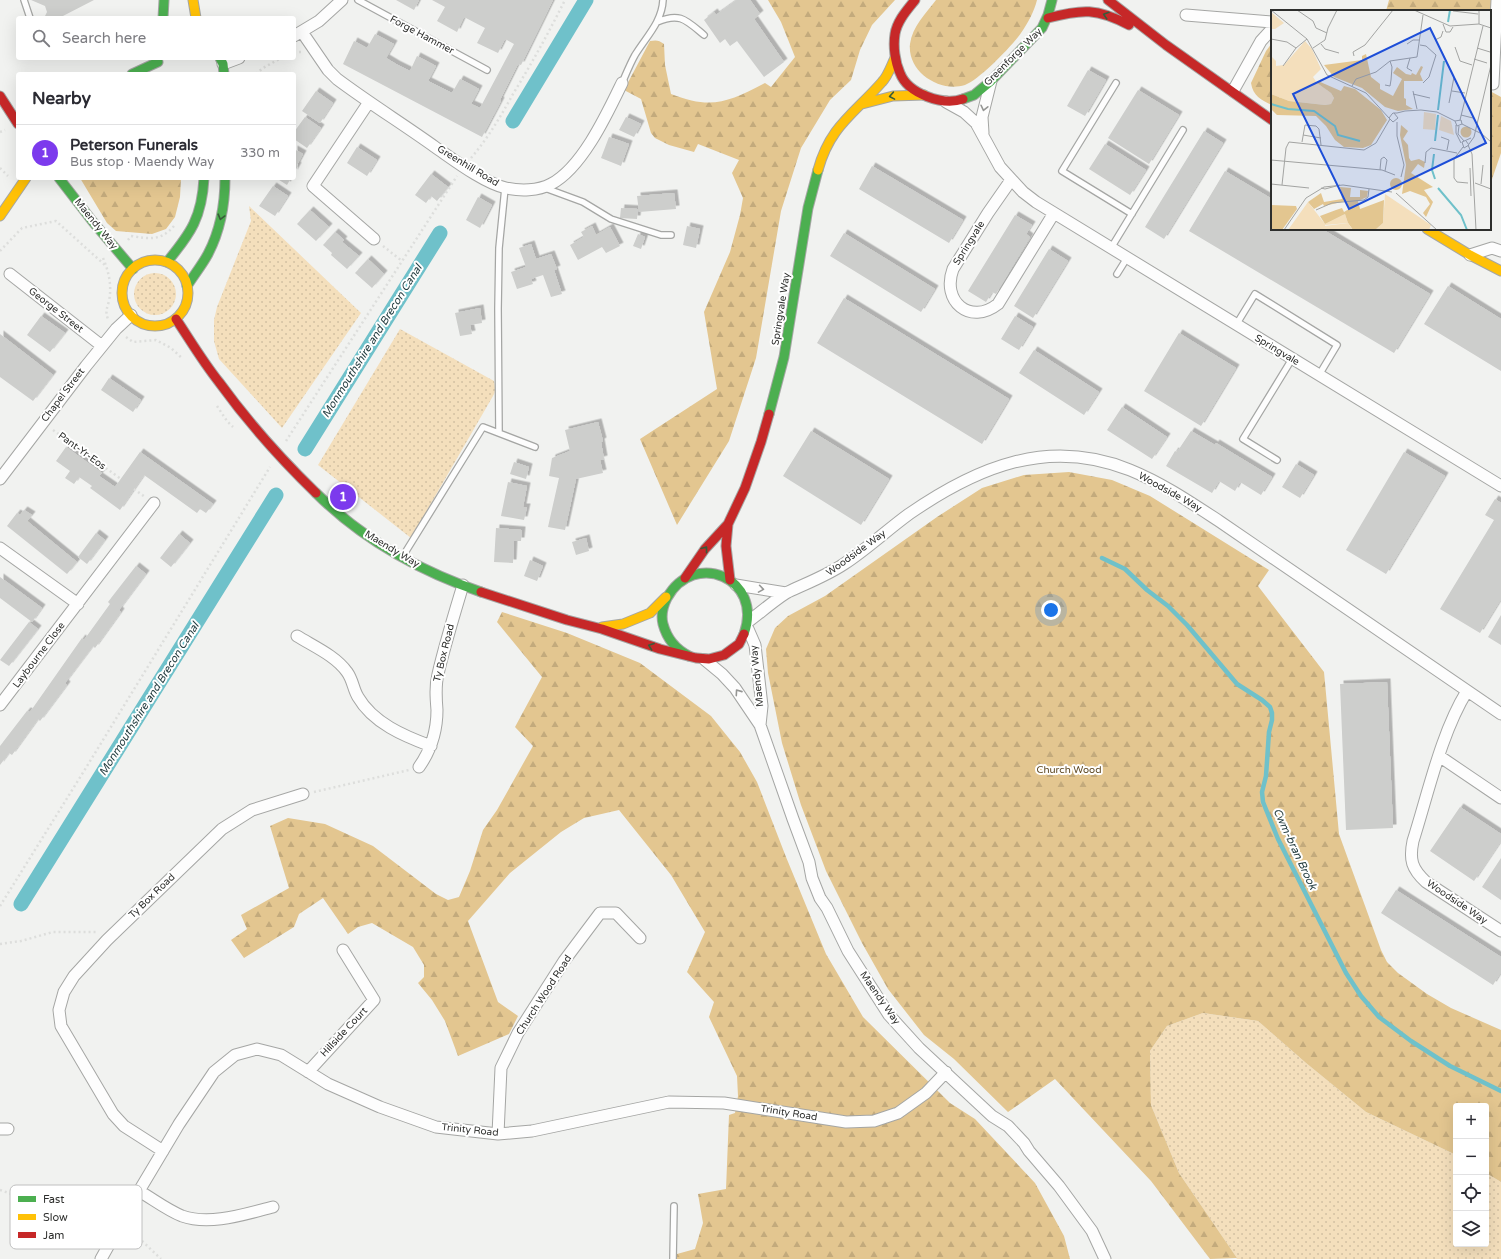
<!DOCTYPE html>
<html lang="en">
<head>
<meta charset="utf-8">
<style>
	:root { --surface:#fff; --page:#f2f2f3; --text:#2b2b33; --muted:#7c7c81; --line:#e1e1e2; --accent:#7c3aed }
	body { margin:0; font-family:"Varela Round",sans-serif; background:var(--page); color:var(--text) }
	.controls { position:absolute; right:12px; bottom:12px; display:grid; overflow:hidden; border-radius:4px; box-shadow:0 4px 16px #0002 }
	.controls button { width:36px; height:36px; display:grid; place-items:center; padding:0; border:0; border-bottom:1px solid var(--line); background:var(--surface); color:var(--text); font:20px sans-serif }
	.you { position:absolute; left:1051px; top:610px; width:14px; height:14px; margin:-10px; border:3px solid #fff; border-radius:50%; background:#1a73e8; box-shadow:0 0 0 6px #1a73e833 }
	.badge { display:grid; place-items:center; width:26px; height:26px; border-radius:50%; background:var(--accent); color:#fff; font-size:13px; font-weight:700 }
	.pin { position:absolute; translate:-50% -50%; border:2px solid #fff; box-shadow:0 1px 4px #0006 }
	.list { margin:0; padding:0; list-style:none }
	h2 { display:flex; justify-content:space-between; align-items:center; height:52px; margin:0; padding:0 16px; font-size:17px }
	h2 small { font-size:13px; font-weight:400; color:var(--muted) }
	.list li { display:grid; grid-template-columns:26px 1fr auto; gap:12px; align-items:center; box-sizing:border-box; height:56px; padding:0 16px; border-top:1px solid var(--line) }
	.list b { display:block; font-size:15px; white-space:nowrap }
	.list p { margin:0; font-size:13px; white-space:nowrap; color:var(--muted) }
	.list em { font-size:13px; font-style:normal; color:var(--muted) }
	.icon { flex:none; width:22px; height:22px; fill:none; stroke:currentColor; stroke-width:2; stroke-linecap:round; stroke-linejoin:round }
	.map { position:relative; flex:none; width:1501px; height:1259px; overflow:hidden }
	.search { position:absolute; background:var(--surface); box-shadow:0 4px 16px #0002; left:16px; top:16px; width:280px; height:44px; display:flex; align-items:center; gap:10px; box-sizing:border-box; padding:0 14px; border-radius:4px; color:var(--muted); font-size:15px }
	.panel { position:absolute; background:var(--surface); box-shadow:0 4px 16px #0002; left:16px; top:72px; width:280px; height:108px; border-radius:4px }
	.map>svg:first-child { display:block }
</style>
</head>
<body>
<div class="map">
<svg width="1501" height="1259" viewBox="0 0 1501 1259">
	<defs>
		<pattern id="grass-dots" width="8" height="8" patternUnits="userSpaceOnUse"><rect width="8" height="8" fill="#f4dfbc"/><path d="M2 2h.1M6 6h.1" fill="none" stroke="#d2c0a2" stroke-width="1.8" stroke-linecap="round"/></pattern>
		<pattern id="forest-firs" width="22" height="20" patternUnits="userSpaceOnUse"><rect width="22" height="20" fill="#e3c690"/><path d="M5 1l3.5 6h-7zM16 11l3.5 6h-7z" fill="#c3aa7c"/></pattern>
		<filter id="shadow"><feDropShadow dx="3.5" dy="-3.5" stdDeviation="0" flood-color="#0004"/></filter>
	</defs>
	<rect width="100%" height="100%" fill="#f1f2f0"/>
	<!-- grass -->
	<path fill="url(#grass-dots)" d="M249,206L361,313L282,428L219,359L214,341V320L217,307L251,221Z
		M134 294a21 21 0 1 1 42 0a21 21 0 1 1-42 0Z
		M400,329L494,381C495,387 496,391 493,396L411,538L318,465Z
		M1203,1013L1258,1021L1306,1063L1366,1112L1456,1155V1244H1486V1173L1501,1182V1259H1236L1237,1258L1179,1173L1151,1105L1150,1051L1167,1026Z"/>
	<!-- forest -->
	<path fill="url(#forest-firs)" d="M768,0H895L872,25L860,50L851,80L830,100L801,148L781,211L756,358L729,441L677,525L640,439L717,389L704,312L730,252L740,215L743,198L732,173L739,160L698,144L694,152L669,145L655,138L651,133L641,99L624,90L650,41C656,40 659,40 664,44L665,65L671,94C712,110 728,102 765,83L771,87L795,57L781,22Z
		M936,0H1037C1034,12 1028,23 1021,33C1012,46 979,80 965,85C940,93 907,72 910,44C912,27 926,13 936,0Z
		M1389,0H1492L1490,15V11H1386Z
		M1272,43V105C1261,100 1253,96 1251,83L1266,51Z
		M1490,91L1501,97V153L1490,185Z
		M80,178H181L180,197L175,217L166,229L152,234L116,231L107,223Z
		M1069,472L1112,480L1150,496L1269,570L1258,586L1324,672L1339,834L1381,950L1387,962L1398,973L1427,994L1451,1008L1501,1030V1182L1486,1173V1106H1456V1155L1366,1112L1306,1063L1258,1021L1203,1013L1167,1026L1150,1051L1151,1105L1179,1173L1237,1258L1210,1259L1151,1181L1055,1079L1008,1112L954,1059L924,1035L888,989L862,943L826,871L801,805L782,743L768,673L766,649L775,628L788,616L825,596L937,517L982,488L1024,475Z
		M502,612L567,633L640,663L711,716L740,752L757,782L786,857L826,954L863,1017L950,1103L975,1119L1035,1183L1064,1236L1070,1259H677V1254L695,1249L703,1223L698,1194L726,1189L729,1115L735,1113L738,1096L737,1076L709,1017L714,1002L687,972L705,932L671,875L619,810L584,818L561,832L510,873L468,921L498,1002L518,1016L509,1034L458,1056L445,1021L432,1000L418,983L424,977V965L413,947L372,923L358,927L348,934L323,898L299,914L294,927L244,958L231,940L247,929L241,915L289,888L270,826L288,818L325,824L373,846L436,894L448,900L459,897L470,871L483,830L497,810L533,746L515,727L542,677L497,622Z"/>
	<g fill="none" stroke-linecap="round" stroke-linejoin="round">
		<!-- stream -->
		<path stroke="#6fc1ca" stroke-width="4.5" d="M1102,558L1125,569L1147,590L1168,606L1187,625L1237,684L1262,700L1270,707L1272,713V720L1269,732L1266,776L1262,792L1263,802L1278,839L1346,973L1361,996L1379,1017L1411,1041L1450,1066L1501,1091"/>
		<!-- canal -->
		<path stroke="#6fc1ca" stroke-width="15" d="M513,121L586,0
			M305,449L440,233
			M21,904L276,495"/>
	</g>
	<!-- building -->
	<path fill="#cdcecc" filter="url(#shadow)" d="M31,0H94L61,17V18H44L47,12L45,6Z
		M396,0H419L414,10Z
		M432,0H553L521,65L518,64L500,100L501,101L482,137L343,64L354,41L367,48L375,34L394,44L386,58L396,64L410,71L417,56L436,66L428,81L452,93L460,79L479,89L471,104L480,108L514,44L505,39L498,53L477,43L485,28L464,17L457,32L437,21L445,7Z
		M737,0H750L760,14L754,19L784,62L764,77L737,41L730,46L725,39L720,43L704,20L714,12L716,15Z
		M1088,70L1106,80L1085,116L1067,106Z
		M1138,90L1179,115L1149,164L1108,138Z
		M316,91L333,103L320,123L302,111Z
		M305,117L321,128L307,148L294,139V132Z
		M626,117L641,124L634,137L619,130Z
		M1204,131L1223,143L1164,239L1145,227Z
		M609,137L629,144L621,166L601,158Z
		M1105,144L1146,170L1130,195L1089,169Z
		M357,147L377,160L367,176L347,163Z
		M294,149L303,154L297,165L298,166L294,173Z
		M872,166L963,220L949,243L859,189Z
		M1225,171L1272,199V229H1322L1430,294L1394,353L1189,231Z
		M431,174L448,187L437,201L431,196L426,203L415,195Z
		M276,178H291L287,185Z
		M273,186L288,196L275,216L259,206Z
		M674,193L676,209L639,212L637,196Z
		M478,197L492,205L480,228L466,220Z
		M621,208L638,209L637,219L620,218Z
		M310,210L329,227L316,241L297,224Z
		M1015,215L1032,225L1026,234L1030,237L996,294L992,292L986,302L968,291Z
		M592,226L596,235L610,227L620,246L606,253L602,247L578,260L570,245L584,237L581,232Z
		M687,226L700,229L696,248L683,245Z
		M335,232L344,240L342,242L359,256L347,269L331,255L332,253L323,245Z
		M844,233L935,289L921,312L830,256Z
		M638,234L645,237L641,249L633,246Z
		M531,244L536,259L551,254L557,269L554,270L562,294L551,297L543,275L531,279L533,284L517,289L511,272L526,267L519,248Z
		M1049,249L1068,261L1033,318L1014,306Z
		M368,259L384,274L372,288L355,273Z
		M1448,286L1501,319V371L1424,324Z
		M844,298L1009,399L982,444L817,343Z
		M480,308L482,323L470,325L472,334L460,336L455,313Z
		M41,316L65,333L50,352L27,335Z
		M1015,316L1033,327L1019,350L1001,339Z
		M1179,333L1236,368L1201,426L1144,391Z
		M0,334L53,375L33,401L0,377Z
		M1034,350L1099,392L1084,415L1019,373Z
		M109,378L141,400L133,412L101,390Z
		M1122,407L1167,437L1152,459L1107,430Z
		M598,422L603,441L601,442L604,459L600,460L603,473L576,479L565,530L548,527L559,478L549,476L552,458L570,451L565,430Z
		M811,431L889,479L861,525L783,476Z
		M1191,431L1215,445L1216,443L1272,477L1261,495L1240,482L1235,491L1219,481L1212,493L1166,466L1175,451L1177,452Z
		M66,447L102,473L99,476L115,487L140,452L213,504L206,513L200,509L197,513L144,475L120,510L90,488L92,486L79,477L74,484L65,478L70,471L56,461Z
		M1404,452L1445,476L1386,574L1346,550Z
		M514,462L529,467L526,479L510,474Z
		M1296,464L1314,475L1300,498L1282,487Z
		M508,482L527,486L523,507H527L524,520L501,516Z
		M1495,499L1501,503V599L1480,633L1440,609L1494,520L1485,515Z
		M24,510L32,515L27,521L77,562L67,574L7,526L17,513L20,515Z
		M496,528L522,530L521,541H514L513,563L494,562Z
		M96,533L105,540L87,564L78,557Z
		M179,534L190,543L171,567L160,558Z
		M586,538L589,551L576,555L572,542Z
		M530,560L543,566L537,581L524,576Z
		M136,566L146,574L119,610L121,612L95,648L93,646L65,683L67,685L40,721L38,719L12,755L9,753L0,765V746L27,711L30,712L82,638L84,640L110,604L108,602Z
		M0,577L42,608L32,622L0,598Z
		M1501,615V645L1488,637Z
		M29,622L38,629L9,666L0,660Z
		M1387,682L1393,828L1346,830L1340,684Z
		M1460,807L1501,834V841L1474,881L1430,851Z
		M1501,858V900L1482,887Z
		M1396,890L1501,957V972L1493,985L1381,913Z"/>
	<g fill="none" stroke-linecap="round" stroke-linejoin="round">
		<!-- lane casing -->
		<g stroke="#a5a6a4" stroke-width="8">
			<path id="lane" d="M24,0L30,18
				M358,0L487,70
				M657,22C680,12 686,20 704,35
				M622,83C626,74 630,64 635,55C646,37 662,22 663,0
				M1116,83L1062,171L1132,214
				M545,188L583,202L611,219L661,235H671
				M1111,248L1183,130
				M1117,274L1127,258
				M1236,325L1255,294L1337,345L1319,375
				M499,433L498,309L499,248L505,188
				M1277,460L1243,439L1292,359
				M403,556L483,427L535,447
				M673,1259L674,1206"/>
		</g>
		<!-- street casing -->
		<g stroke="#a5a6a4" stroke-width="13">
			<path id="street" d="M1186,15L1272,22
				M302,32L328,70L337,79C369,103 403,124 435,147C454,160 484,183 506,188C520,191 538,191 551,184C582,168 607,114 622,83
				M294,36L319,21L342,0
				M223,64L239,58
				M1493,84L1497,0
				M1233,91L1261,41L1272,29
				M369,102L313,186L374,239
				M946,102L964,112L976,123L1000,167L1023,192L1036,202L1501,486
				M983,133L982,117L991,81
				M1011,180L988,213L953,269C941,301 970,326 998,304L1054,213
				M1470,255L1492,248L1501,251
				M10,274L102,346
				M0,479L86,366L116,329L131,315
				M0,548L78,604
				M736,585L786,593
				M749,621C760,613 777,598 788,592C807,583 826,576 844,564C867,549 887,530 909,514C977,467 1048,437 1130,470C1162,483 1190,502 1219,521L1501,714
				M748,629L755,645L762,706L760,725
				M297,636C313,646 336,656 347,672C353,680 353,689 358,697C373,723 404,736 431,746
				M705,660L722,674L735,688L760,725L793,819L809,862L812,878L820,898L827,908L848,951L889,1015L919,1048L992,1116L1008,1126L1024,1143L1029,1151L1059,1186L1092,1231L1105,1259
				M1467,691C1441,733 1428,794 1413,841C1409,860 1412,869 1426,882L1501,931
				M0,705L154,503
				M1439,756L1501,798
				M419,767C431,750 437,731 437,710C436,698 435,686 438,674C445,644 454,615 463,585
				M308,1072L374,1000L343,950
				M0,1129H8
				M498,1134L501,1068L518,1033L564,961L600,913H616L640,938
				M163,1151L124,1126L113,1114L61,1026L59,1010L64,992L74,976L107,940L222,829L252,810L303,794
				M139,1191C153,1199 167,1210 182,1216C210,1226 245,1214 273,1207
				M101,1259L139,1191L179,1124L214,1072L235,1055L257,1049L281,1055L328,1084L380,1107L436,1127L498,1134L532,1131L669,1102L724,1103L846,1122L874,1121L898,1113L926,1093L946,1072"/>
		</g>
		<!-- fast casing -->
		<g stroke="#a5a6a4" stroke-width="11">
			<path id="fast" d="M163,18L164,0
				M220,58L223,64L224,74
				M132,74L158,62
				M963,99L974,95L991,81L1042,28L1048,15L1052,0
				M59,178L93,222L133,269
				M167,262C191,233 202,217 204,178
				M187,286C194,275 202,265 208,254C220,231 225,204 225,178
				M769,414L784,357L808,208L818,170
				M316,493C361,538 420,571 481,592
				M689,656C675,649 667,639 663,624C661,616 663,606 667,598C694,549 764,578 744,634"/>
		</g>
		<!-- slow casing -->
		<g stroke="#a5a6a4" stroke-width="11">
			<path id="slow" d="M193,0L196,18
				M862,104L893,96L924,95
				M818,170C830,126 854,114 882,82C888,76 891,66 895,58
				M0,216L26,178
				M1427,229L1470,255L1501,271
				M122 293a33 33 0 1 1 66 0a33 33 0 1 1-66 0Z
				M602,627L623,624L650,613L666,597"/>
		</g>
		<!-- jam casing -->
		<g stroke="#a5a6a4" stroke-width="11">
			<path id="jam" d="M915,0C907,10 897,21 895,34C893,46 895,62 900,73C908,94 943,106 963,99
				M1108,0L1166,45L1272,120
				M1048,18C1082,9 1097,8 1129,25
				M0,96L18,124
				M176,319C190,340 203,362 219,382C248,422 281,459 316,493
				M728,524L726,546L730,580
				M685,578L705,549L728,524L745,488L761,442L769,414
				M481,592L567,620L602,629L660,649L696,658L709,659L724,655L739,644L744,634"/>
		</g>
		<!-- path -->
		<path stroke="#dddedc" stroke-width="2.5" stroke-dasharray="2 3" stroke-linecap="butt" d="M294,52H302
			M256,74L263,68L281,58
			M0,132L5,130
			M471,158C488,138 501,116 513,94C532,63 549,32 565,0
			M0,168L8,176
			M128,240L131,236C150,239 161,241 174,226
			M383,246L402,261
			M0,251L22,228L56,221L106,266
			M103,258C109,272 112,286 109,301C107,308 105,312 108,319
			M126,337L133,342L156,340L171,348L183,359
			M217,406L227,421L233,427
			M53,430L121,479
			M286,441L457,176
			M134,489L145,497
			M314,792L409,770
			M0,906L84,771L270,467
			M0,944L21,941L53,932H98
			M0,1190C36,1202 69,1220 107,1224
			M130,1232L139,1238L161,1259"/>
		<!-- lane -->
		<use href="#lane" stroke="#fdfdfd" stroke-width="5.5"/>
		<!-- street -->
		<use href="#street" stroke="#fdfdfd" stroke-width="11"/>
		<!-- fast -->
		<use href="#fast" stroke="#4caf50" stroke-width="9"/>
		<!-- slow -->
		<use href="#slow" stroke="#ffc107" stroke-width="9"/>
		<!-- jam -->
		<use href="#jam" stroke="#c62828" stroke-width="9"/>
	</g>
	<!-- one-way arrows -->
	<defs><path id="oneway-chevron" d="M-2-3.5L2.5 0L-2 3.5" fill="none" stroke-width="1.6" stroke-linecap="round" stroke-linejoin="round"/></defs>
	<g stroke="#385b39">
		<use href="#oneway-chevron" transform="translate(1106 15) rotate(-162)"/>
		<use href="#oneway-chevron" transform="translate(892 96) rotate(170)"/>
		<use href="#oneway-chevron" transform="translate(221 217) rotate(105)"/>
		<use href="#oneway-chevron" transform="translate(705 549) rotate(-52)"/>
		<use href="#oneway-chevron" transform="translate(651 646) rotate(-160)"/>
	</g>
	<g stroke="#959694">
		<use href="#oneway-chevron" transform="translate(984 108) rotate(103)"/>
		<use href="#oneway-chevron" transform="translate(761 589) rotate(9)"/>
		<use href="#oneway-chevron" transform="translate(738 692) rotate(-125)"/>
	</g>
	<g text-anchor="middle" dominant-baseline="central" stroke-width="4" stroke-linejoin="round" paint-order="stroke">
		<!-- street labels -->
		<g font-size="10" fill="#2d2e2c" stroke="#fff">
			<text transform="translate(422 35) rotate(28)">Forge Hammer</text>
			<text transform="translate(1013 57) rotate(-45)">Greenforge Way</text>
			<text transform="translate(468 166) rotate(31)">Greenhill Road</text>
			<text transform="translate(96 224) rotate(51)">Maendy Way</text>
			<text transform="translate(969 243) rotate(-58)">Springvale</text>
			<text transform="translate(781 309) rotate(-81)">Springvale Way</text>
			<text transform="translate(56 310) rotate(38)">George Street</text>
			<text transform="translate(1277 350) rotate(31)">Springvale</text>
			<text transform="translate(63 395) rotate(-53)">Chapel Street</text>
			<text transform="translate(82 451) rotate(36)">Pant-Yr-Eos</text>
			<text transform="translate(1170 492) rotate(29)">Woodside Way</text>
			<text transform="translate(392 549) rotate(31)">Maendy Way</text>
			<text transform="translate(856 553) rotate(-36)">Woodside Way</text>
			<text transform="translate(444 653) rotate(-76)">Ty Box Road</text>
			<text transform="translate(39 655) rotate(-53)">Laybourne Close</text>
			<text transform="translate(757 676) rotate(-96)">Maendy Way</text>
			<text transform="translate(152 896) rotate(-44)">Ty Box Road</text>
			<text transform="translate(1457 902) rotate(34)">Woodside Way</text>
			<text transform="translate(544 995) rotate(-57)">Church Wood Road</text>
			<text transform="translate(880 998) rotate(55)">Maendy Way</text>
			<text transform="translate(344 1032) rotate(-47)">Hillside Court</text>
			<text transform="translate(789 1113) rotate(9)">Trinity Road</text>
			<text transform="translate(470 1130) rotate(6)">Trinity Road</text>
		</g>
		<!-- park labels -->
		<g font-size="10" fill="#5a441d" stroke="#fff">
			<text x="1069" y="770">Church Wood</text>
		</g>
		<!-- water labels -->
		<g font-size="11" font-style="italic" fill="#243d40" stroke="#fff">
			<text transform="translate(372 341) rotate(-58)">Monmouthshire and Brecon Canal</text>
			<text transform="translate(149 699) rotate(-58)">Monmouthshire and Brecon Canal</text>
			<text transform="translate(1295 849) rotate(65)">Cwm-bran Brook</text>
		</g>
	</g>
	<!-- overview -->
	<g transform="translate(1271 10)">
		<rect width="220" height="220" fill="#f1f2f0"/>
		<path d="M0,2L13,13L4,19H0ZM34,31L41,39L50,59L42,67L46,73L60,83L63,88L60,94L54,95L18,91L0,84V46L5,51V56L13,55ZM153,102L165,104L164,120L152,119ZM170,106L180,111L183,125L168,120ZM114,184L160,215L158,220H104L112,213ZM37,192L54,214L74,204L77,213L54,215V220H17Z" fill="#f4dfbc"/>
		<path d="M95,44L100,67L109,74V79L122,86L131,69L122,63L126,57L135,64L140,65L141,63L145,65L150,56L152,57L149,64L152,71H133V88L135,89V95L142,99L127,101L114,97L91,78L63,67L53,55L91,50V46ZM47,71L70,81L73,76L84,79L110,100L116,110L100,135L92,138L73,137L64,130L55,116L45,106L6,105L0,99V84L18,91L54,95L60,94L63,88L60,83L46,73ZM130,115L137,121L132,129L137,135L138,148L140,151L148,149L154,152L153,158L147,154L140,163L162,177L153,180L162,192L155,207L152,203L159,194L155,187L139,181L131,184L135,155L129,125ZM189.5 122a5.5 5.5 0 1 1 11 0a5.5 5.5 0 1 1-11 0ZM119 174a6 6 0 1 1 12 0a6 6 0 1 1-12 0ZM69,177L80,178L79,187H89V180L97,181L96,187L87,191L89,199L113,190L112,213L104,220H82L77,213L74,204L54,214L49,206L65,200L71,198L73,202L78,199L75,191L53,196L52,194L43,199L37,192L50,183L53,192L71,189ZM0,195L25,196L26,199L11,220L0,219Z" fill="#e3c690"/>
		<path d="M77,213L82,220H54L53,216Z" fill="#f4dfbc"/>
		<path d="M32,36L42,44L27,61L18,53ZM10,60L23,70L9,88L0,81V74Z" fill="#f4dfbc"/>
		<path fill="none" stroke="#6fc1ca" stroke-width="2" d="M177,12L179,0M0,94L17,99L43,101L64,116L67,125L89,131M167,100L173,51M164,131L167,105M163,144L161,160L164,169M167,178L190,205L196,220"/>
		<path fill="none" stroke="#a3a4a2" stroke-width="1" d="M0,0L36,29L56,65L95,83L118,108M26,0L42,11L45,18L56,23M143,0L179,16L208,14L220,18M208,0V14M182,1L207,4M172,14L175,22H179L182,17M0,29L16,32L25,38M164,30L170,27L172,21M50,34L54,39L68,43M136,34L142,30H149M149,35L155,36L165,45L158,67L152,73M184,37L189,51L201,55M42,38L54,30L57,18L66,0M206,38L219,42M83,46L82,42L94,35L122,0M139,48L136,58L141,61M203,49L216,53M12,56L25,38L36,29M114,75L119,76L120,70L121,57L119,51M81,76L85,69L105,62L119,51L146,47L152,5M142,81L146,99M181,81L194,83M142,84L159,88M178,93L183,67M123,103L127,108L122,112L118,108L121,104L122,103H126L134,101L150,100L166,102L184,111M190,105L202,108M189,110L212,16M126,112V126L133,155L130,167M191,114L186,116L184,111L190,110L191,114L211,124L220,132M185,115V123L190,133M188,116L187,124L193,131M32,125L50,128M170,127L178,130L176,140M195,131L198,135L193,138L191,132L200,128M31,132L34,115L45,116L48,119L50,135M198,134L203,127L220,55M197,135L201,144L205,220M192,137L183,149V168L186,172L197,173M0,150L111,160L124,165M154,153L155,142L160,138L186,143M199,158L200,186M109,160L110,149L113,147L116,150L114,161M204,173L220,179M0,174L38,178M210,174L212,155M11,175L15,138L18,132L93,140L105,133L119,109M50,178L54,179L69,175M125,183L166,220M45,200L61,193L93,190L97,187L98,179M13,220L35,188L53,177L72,175L121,182"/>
		<path fill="#1d4ed8" fill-opacity="0.15" stroke="#1d4ed8" stroke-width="2" d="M159,18L215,133L78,199L22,84Z"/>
		<rect width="220" height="220" fill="none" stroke="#2d2e2c" stroke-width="2"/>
	</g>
	<!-- legend -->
	<rect x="10" y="1185" width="132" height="64" rx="6" fill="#fff" stroke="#c0c0c0" stroke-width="1"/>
	<rect x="18" y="1196" width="18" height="6" fill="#4caf50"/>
	<rect x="18" y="1214" width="18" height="6" fill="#ffc107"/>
	<rect x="18" y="1232" width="18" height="6" fill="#c62828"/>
	<g font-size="11" fill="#2d2e2c">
		<text x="43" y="1203">Fast</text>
		<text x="43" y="1221">Slow</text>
		<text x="43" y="1239">Jam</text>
	</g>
</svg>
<div class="controls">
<button>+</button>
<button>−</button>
<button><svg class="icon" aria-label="locate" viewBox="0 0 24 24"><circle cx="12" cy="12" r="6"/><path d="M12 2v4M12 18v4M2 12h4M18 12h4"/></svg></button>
<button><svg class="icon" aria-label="layers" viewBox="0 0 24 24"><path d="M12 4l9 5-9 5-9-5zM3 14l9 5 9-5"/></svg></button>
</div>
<div class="you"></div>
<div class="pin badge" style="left:343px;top:497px">1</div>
<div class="search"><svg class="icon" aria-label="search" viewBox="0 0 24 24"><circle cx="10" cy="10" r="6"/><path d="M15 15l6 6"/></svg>Search here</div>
<section class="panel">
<h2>Nearby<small></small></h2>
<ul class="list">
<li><span class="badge">1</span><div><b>Peterson Funerals</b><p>Bus stop · Maendy Way</p></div><em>330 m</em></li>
</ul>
</section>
</div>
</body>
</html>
